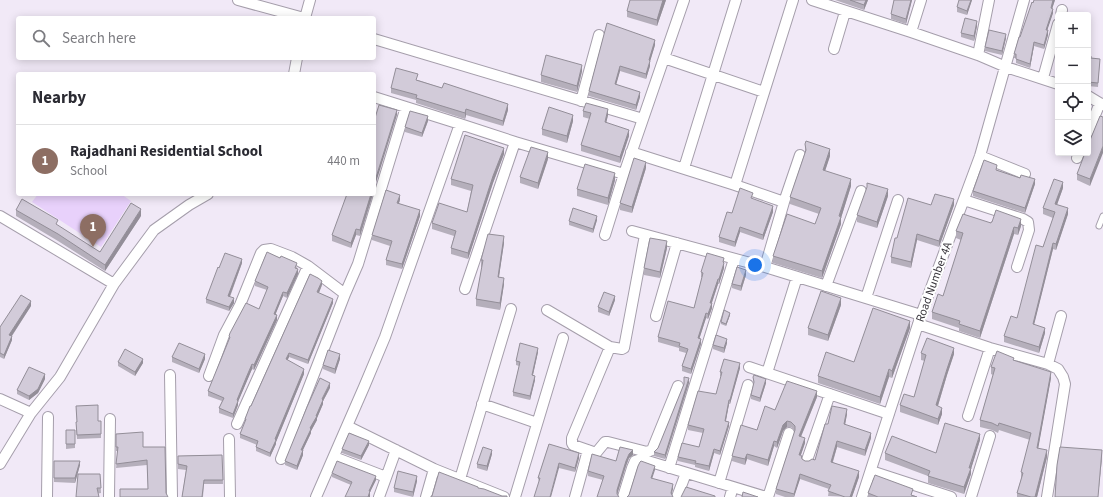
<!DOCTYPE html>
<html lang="en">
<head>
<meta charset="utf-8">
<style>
	:root { --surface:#fff; --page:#f7f7f7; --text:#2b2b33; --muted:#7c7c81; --line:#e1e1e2; --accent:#328d63 }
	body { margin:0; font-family:"Source Sans 3",sans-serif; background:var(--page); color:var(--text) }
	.controls { position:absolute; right:12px; top:12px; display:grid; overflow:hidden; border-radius:4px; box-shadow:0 2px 10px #0003 }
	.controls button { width:36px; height:36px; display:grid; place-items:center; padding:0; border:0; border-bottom:1px solid var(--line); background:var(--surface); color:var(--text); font:20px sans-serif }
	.you { position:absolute; left:755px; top:265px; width:14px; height:14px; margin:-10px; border:3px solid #fff; border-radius:50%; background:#1a73e8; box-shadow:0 0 0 6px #1a73e833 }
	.badge { display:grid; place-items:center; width:26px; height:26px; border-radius:50%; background:var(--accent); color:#fff; font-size:13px; font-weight:700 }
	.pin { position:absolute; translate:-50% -33px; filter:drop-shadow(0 1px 2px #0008) }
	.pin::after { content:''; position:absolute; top:21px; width:14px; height:12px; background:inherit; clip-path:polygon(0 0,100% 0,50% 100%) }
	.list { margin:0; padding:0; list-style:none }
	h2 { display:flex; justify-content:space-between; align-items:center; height:52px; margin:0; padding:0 16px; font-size:17px }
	h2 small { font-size:13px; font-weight:400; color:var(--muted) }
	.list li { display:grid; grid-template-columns:26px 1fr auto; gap:12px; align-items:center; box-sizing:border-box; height:72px; padding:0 16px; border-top:1px solid var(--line) }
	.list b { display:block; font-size:15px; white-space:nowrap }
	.list p { margin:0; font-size:13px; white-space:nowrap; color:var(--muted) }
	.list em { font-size:13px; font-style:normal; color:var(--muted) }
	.icon { flex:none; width:22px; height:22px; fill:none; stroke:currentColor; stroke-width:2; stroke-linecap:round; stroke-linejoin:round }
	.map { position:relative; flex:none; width:1103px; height:497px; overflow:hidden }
	.search { position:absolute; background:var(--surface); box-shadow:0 2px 10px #0003; left:16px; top:16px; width:360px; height:44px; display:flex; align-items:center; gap:10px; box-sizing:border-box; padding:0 14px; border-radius:4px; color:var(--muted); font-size:15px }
	.panel { position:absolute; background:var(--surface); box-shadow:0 2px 10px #0003; left:16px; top:72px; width:360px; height:124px; border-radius:4px }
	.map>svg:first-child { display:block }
</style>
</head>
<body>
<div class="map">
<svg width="1103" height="497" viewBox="0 0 1103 497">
	<rect width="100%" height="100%" fill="#f1e9f7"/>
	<!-- green -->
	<path fill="#e8d1fb" d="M38,194H121L131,201L101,247L32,202Z"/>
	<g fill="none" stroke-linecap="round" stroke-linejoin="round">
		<!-- lane casing -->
		<g stroke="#a59eab" stroke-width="7">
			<path id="lane" d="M1099,226L1103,216"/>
		</g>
		<!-- street casing -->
		<g stroke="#a59eab" stroke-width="12">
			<path id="street" d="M238,0L304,18
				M812,0L911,32L978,55L1006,67L1058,84
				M1061,15L1062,10
				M305,18L310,0
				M911,32L921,0
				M374,39L643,119
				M834,49L845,12
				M978,55L989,0
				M664,58L764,92
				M294,74L297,58
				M1043,78L1058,24
				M1088,96L1103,105
				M374,97L460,124L515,142L624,174
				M581,101L599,35
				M1088,132L1100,103
				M631,152L735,185L784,202
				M980,156L1025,174
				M1077,158L1079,153
				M684,168L736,0
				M735,185L793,0
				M964,200L1023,219L1028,222L1029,230L1017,267
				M0,216L114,284
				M632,231L765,267L921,315
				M605,235L624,174L684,0
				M765,267L784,202L800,155
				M826,286L861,191
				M465,289L515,142
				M866,298L898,200
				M547,310L610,347L622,349L624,348L645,235
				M656,316L677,243
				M918,324L990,348L1048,364L1058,369L1063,377L1065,384L1047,497
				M610,347L572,438V443L573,445L596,453L605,442H608L647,452L652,450L678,386
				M1048,364L1061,316
				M749,367L889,414
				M767,373L797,277
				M170,375L172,497
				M209,376L224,335L240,305L261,253L264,250L271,249L292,257L308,266L345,294
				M0,399L31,413
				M482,404L537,423
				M968,416L990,348
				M237,424L308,266
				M347,426L434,469L504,497
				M229,439L230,497
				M334,457L386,477
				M281,459L345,294L358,264L406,107
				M807,460L830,394
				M0,464L31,413L60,377L114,284L154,230L189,205L208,194
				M669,468L734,259
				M871,471L951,497
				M460,479L511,309
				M719,483L748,385
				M47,497L48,417
				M109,497L110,419
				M316,497L364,387L385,337L460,124
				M379,497L396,450
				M426,497L434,469
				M515,497L563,338
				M575,497L588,450
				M623,497L632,468L635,461L641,459L766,497
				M677,497L686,473
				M730,497L733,487
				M768,497L789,433
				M862,497L921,315L980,156L1024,0
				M971,497L990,436"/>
		</g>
		<!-- lane -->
		<use href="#lane" stroke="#fff" stroke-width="5"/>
		<!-- street -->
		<use href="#street" stroke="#fff" stroke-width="10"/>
	</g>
	<!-- wall -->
	<path fill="#b5afbb" d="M666,0L657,26L627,17V11Z
		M835,0H868L864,10Z
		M894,0H912L906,24L891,19V14Z
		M972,0L967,15L957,12V7Z
		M1055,0L1052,9L1053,13L1047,30L1048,35L1044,49L1034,46L1030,68L1016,63V58H1014V54L1033,3Z
		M607,23L655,45L650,61V66L646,79L620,71L616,84L640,97L636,110L589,96V91Z
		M977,26L974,41L961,37V33Z
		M1006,38L1002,55L985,51V47Z
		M1058,44V56L1056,55V51Z
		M1088,56L1091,58L1100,59L1098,87L1088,86Z
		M582,71L577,92L541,82V75Z
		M418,80L508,110L503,126L466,115L465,119L416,103V100L391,93V88Z
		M583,111L608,115L606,123L629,136L620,163L581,151V145L590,119L583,117Z
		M1100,116L1090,186L1077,180V174Z
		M428,121L422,137L405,132V127Z
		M573,121L567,143L542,135V129Z
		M805,144L830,156L825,171L851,186L841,218V224L822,278L773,263V256L815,224L819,214L790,204V197L805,152Z
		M504,154L493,183L468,259L451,254V248L454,236L432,229V223L467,212L471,191L451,185V179Z
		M548,159L538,189L520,183V177Z
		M646,168L632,213L620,210V203Z
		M997,170L1020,178L1035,184L1025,213L973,196V191Z
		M615,180L608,205L577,196V189Z
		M1063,188L1057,205L1068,214L1056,250L1053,249L1034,324L1045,333L1039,353L1004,342V336L1017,318L1043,247L1053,218L1043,214V208Z
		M373,194L360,236L356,235L351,248L332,241V235Z
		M888,196L877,228L857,222V215Z
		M753,198L752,199L773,212L763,240L740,232L735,247L719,242V237L732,213Z
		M400,200L399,203L420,216L402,269L386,265V260L390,246L372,240V235Z
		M931,205H954L939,247L917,240L911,268L891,263V257L897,238Z
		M16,210L100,252L141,216L105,271L58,241L16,216Z
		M597,220L593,233L569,225V221Z
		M991,223L1021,226L1018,235L1014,234L980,338L959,331V328L932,319V312L943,296L961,240L956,238V231Z
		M504,243L499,277L504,284L500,310L476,306V299L482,267H481V260Z
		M667,248L660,278L644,275V268Z
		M724,258V268L719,284H718L712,303V308L708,319L706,318L699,339L701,344L691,374L682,371V366L686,353L679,351V348L658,342V337L694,308L702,277H701V272Z
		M242,263L230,297L234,303L229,311L206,303V299L219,268Z
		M297,267V269L298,274L287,298L283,296L275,315L277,320L254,370L252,369L246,383L238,401V405L233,418L219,413V408L222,401L208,396V391L229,340V336L259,309L267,290L255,286V281Z
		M746,275L741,291L732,288V284Z
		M322,285L319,293L333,303L308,364L289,357L287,360L304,374L276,442V444L270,457L256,451V447L257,445L240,438V434L245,422V419L251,406Z
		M615,300L609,316L598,312V307Z
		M841,305L828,341L808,335V328Z
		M31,306L12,336V340L4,359L0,357V327Z
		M730,315L726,326L721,324V322Z
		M910,328L892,378L889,377L880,404L818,383V376L854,362Z
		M727,343L724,353L713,349V345Z
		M538,352L533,375L535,380L530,400L513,396V392L519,366L516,365V361Z
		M921,353L954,354L947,375L938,406L942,414L938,425L900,412V405L914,397L925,361L921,360Z
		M172,357L205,359L199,373L172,362Z
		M340,359L335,374L323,369V365Z
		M1014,361L1051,378L1038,448L1047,457L1037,497H1017V493L1021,479V472L1030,440L999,430L998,433L992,430L980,427V420L993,375L991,374V367Z
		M118,362L143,363L135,376L118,366Z
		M740,368L730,404H729L726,421L729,426L720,455L714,453L709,471L695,467V465L678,461V457L699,447L703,433L688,430V425L716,394L721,376H720V372Z
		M753,377L766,383L760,402L751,399V395L754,384Z
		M45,379L38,393L29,400L17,394V390Z
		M689,383L665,459L654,456V452L658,448Z
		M330,388L323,401V404L317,418V420L311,431V433L303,450V455L297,470L285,465V461Z
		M817,397L801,437L805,443L801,455L802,459L805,461H809L815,460L828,424L847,414L845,425L871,438L865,456L837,447L833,462L859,477L852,497L828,496L829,489L800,479L794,497H785L776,494V489L795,431L791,427H787L783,431L777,448L774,446L768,466L747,459L745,465L732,461V456L757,430L775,410Z
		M76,406L98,421H101V438L77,439L76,426L77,422Z
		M66,430H75V448L66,449Z
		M116,434L143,447L166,493L148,489L147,465L116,468L118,451H116Z
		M980,440L971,469V474L964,494L928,483V476L885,460V453H936Z
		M549,444L579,458L575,472L559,468L539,482L538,478Z
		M369,445L361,460L342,453V449Z
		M492,454L487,471L477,468V464Z
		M222,455L223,484H204L203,497H182L186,470L178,469V456Z
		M633,455L629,458L626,466L617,494L603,480L588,476V471Z
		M54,461L80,465L75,483L54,482Z
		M332,473L376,480L370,492V496L351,485L332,477Z
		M100,474L101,493L76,497Z
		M417,481L413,497L394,492V488Z
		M868,493L913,495L917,497H868Z"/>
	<!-- shaded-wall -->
	<path fill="#938e98" d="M663,0H666L657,26V20Z
		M866,0H868L864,10V5Z
		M911,0H912L906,24V19Z
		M971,0H972L967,15V11Z
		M1053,0H1055L1051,12V8Z
		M1053,9V13L1046,34V30Z
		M977,21V26L974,41V36Z
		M1048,30V35L1044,49V45Z
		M1006,34V38L1002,55V51Z
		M655,40V45L649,65V60Z
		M1034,42V46L1030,68V64Z
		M650,61V66L646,79V74Z
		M582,65V71L577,92V86Z
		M620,66V71L615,89V84Z
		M640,92V97L636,110V105Z
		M508,104V110L503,126V121Z
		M466,109V115L465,119V113Z
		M608,109V115L605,128V122Z
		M397,110V115L374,189V184Z
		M573,115V121L567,143V136Z
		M428,116V121L422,137V133Z
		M629,130V136L620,163V157Z
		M1103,146V153L1090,186V179Z
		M504,148V154L493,183L468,259V253L493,176Z
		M830,149V156L823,177V170Z
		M548,152V159L538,189V183Z
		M646,162V168L632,213V207Z
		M615,173V180L608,205V198Z
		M851,179V186L841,218V224L822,278V271Z
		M1035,179V184L1025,213V208Z
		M1063,182V188L1055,210V204Z
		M888,189V196L877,228V222Z
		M371,194H373L360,236V230Z
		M400,195V200L397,208V203Z
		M954,199V205L939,247V241Z
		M773,206V212L763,240V235Z
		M1068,208V214L1056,250V244Z
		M141,209V216L105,271V265Z
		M420,210V216L402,269V264Z
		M597,216V220L593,233V229Z
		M1021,219V226L1018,235V228Z
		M740,227V232L735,247V242Z
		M1014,227V234L980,338V331Z
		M356,229V235L351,248V243Z
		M917,234V240L911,268V262Z
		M504,236V243L498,283V277Z
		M667,241V248L660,278V272Z
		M1053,243V249L1033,329V324Z
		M242,259V263L228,301V296Z
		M724,263V268L719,284V279Z
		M298,269V274L287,298V293Z
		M746,270V275L741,291V286Z
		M504,278V284L500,310V303Z
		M718,279V284L710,308V303Z
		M322,281V285L317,297V292Z
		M283,292V296L274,318V314Z
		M615,296V300L609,316V312Z
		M234,298V303L229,311V307Z
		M841,298V305L828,341V335Z
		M333,299V303L308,364V360Z
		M31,301V306L9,340V335Z
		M712,303V308L708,319V314Z
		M706,313V318L698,343V338Z
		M730,313V315L726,326V324Z
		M277,315V320L254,370V365Z
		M910,321V328L892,378V371Z
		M1045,328V333L1039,353V347Z
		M12,336V340L4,359V355Z
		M701,339V344L691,374V369Z
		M727,339V343L724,353V348Z
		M538,348V352L532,379V375Z
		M954,348V354L947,375L936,412V405L947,369Z
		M289,353V357L286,364V359Z
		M205,354V359L199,373V369Z
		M340,354V359L335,374V369Z
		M143,359V363L135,376V372Z
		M740,363V368L730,404V400Z
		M252,364V369L238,402V401V405L233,418V414L237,400Z
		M304,369V374L276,442V444L270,457V453L275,439Z
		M889,369V377L880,404V397Z
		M1051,372V378L1037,455V448Z
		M45,374V379L38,393L29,400V396Z
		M535,376V380L530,400V396Z
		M689,378V383L665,459V455Z
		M766,379V383L760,402V398Z
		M330,383V388L323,401V404L317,418V420L311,431V433L301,454V450L310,428L316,416L322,399Z
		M817,391V397L799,441V436Z
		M729,400V404L725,425V421Z
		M942,408V414L938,425V419Z
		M847,409V414L844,430V424Z
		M787,421V427L783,431L777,448V442L783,425Z
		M729,422V426L720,455V451Z
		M871,433V438L865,456V450Z
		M980,434V440L971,469V474L964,494V487Z
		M805,438V443L799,460V455Z
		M369,441V445L361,460V456Z
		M774,441V446L768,466V460Z
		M837,441V447L831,467V462Z
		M714,449V453L709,471V466Z
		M303,450V455L297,470V466Z
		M492,450V454L487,471V466Z
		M633,450V455L629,458L626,466L617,495V490L626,461L629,454Z
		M1047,450V457L1037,497H1035Z
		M1102,450V458L1098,497Z
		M579,453V458L575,472V468Z
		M747,454V459L745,465V459Z
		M80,461V465L75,483V478Z
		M559,463V468L551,497H550Z
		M655,466V470L651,482V478Z
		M859,471V477L852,497H850Z
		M800,474V479L794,497V494Z
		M376,476V480L370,492V497H368L369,491Z
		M417,476V481L413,497V492Z
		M673,484V489L671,497V493Z"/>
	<!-- building -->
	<path fill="#d2cbd9" stroke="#938e98" d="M630,0H663L657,20L627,11Z
		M850,0H866L864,5Z
		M894,0H911L906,19L891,14Z
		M959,0H971L967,11L957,7Z
		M1034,0H1053L1051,8L1053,9L1046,30H1048L1044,45L1034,42L1030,64L1016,59V54H1014L1019,37H1020L1032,2L1033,3Z
		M965,18L977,21L974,36L961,33Z
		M607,23L655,40L649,60L650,61L646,74L620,66L615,84L640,92L636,105L589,91Z
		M989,30L1006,34L1002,51L985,47Z
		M1058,44V51H1056Z
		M546,55L582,65L577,86L541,75Z
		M1088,56H1091V58L1100,59L1098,83L1088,82Z
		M396,68L418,74L416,80L442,88L444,83L508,104L503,121L466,109L465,113L416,98L417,95L391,88Z
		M586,103L608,109L605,122L629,130L620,157L581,145L591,113L583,111Z
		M379,105L397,110L374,184V121Z
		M549,107L573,115L567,136L542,129Z
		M410,111L428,116L422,133L405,127Z
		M1100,116L1103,117V146L1090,179L1077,174L1085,153H1088V145Z
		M465,135L504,148L493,176L468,253L451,248L456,231L432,223L439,203L467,212L473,185L451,179Z
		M806,141L830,149L823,170L851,179L839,216L841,217L822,271L773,256L787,214L815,224L821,208L790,197L806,150L805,144Z
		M531,147L548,152L538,183L520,177Z
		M634,158L646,162L632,207L620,203Z
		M984,160L997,165L996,170L1020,178L1021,175L1035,179L1025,208L973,191Z
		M585,164L615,173L608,198L577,189Z
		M1054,179L1063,182L1055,204L1068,208L1056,244L1053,243L1033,324L1045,328L1039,347L1004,336L1011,316L1017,318L1036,245L1043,247L1055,212L1043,208Z
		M867,183L888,189L877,222L857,215L867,187Z
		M740,188L753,193L751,198L773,206L763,235L740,227L735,242L719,237L727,212L732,213Z
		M386,190L400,195L397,203L420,210L402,264L386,260L392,241L372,235Z
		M347,194H371L360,230L356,229L351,243L332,235Z
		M935,194L954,199L939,241L917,234L911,262L891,257L895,238H897L908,198L931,205Z
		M22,199L58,220L56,224L100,252L131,203L141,209L105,265L58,234L16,210Z
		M573,208L597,216L593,229L569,221Z
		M996,210L1021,219L1018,228L1014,227L980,331L959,324L960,321L932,312L938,294L943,296L963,233L956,231L963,214L991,223V222H992Z
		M488,234L504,236L498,277L504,278L500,303L476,299L483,260H481Z
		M650,238L667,241L660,272L644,268Z
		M267,252L280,258L281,256L297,263L295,268L298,269L287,293L283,292L274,314L277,315L254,365L252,364L246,378L237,400L238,401L233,414L219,408L224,398L208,391L230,337L229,336L230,333L246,303L259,309L268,287L255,281Z
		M225,253L242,259L228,296L234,298L229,307L206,299L218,267L219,268Z
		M707,253L724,258L723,262L724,263L719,279H718L710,303H712L708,314L706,313L698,338L701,339L691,369L682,366L688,349L679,346L680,343L658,337L668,301L694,308L703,273L701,272Z
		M737,267L746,270L741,286L732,284Z
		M310,274L318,278L322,281L317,292L333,299L308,360L289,353L286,359L304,369L275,439L276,440L270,453L256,447L258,441L240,434L246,419H245L250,406H251Z
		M821,291L841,298L828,335L808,328Z
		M604,292L615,296L609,312L598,307Z
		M21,295L31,301L9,335L12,336L4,355L0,353V327Z
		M873,308L910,321L892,371L889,369L880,397L818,376L826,352L854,362Z
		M724,310L730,313L726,324L721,322Z
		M716,335L727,339L724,348L713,345Z
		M927,338L954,348L947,369L936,405L942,408L938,419L900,405L904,394L914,397L926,355L921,353Z
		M179,343L205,354L199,369L172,357Z
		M520,343L538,348L532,375L535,376L530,396L513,392L520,362L516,361Z
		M125,349L143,359L135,372L118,362Z
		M328,350L340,354L335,369L323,365Z
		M997,351L1014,358L1013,360L1051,372L1037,448L1047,450L1035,497H1031L1017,493L1023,473L1021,472L1031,433L999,423L998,426L992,423L980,420L995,368L991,367Z
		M724,359L740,363L730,400H729L725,421L729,422L720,451L714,449L709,466L695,463L696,461L678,457L682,443L699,447L704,429L688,425L698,391L716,394L722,372H720Z
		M29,367L45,374L38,389L29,396L17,390Z
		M754,375L766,379L760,398L751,395L754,382L753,377Z
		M684,377L689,378L665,455L654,452L658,448L684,384Z
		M320,378L330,383L322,399L323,400L316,416H317L310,428L311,429L301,450H303L297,466L285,461L307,407Z
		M787,381L817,391L799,436L805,438L799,455H801L802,459L805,461H809L812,459L815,460L825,424H828L832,406L847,409L844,424L871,433L865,450L837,441L831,462L859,471L850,497H845L828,491L831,485L800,474L794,494L776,489L795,430V426L791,422L787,421L783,425L777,442L774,441L768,460L747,454L745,459L732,456L741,425L757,430L765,406L775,410Z
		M98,405V421H101V434L77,435L76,422H77L76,406Z
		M945,423L980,434L969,468H971L964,487L928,476L930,471L885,453L892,436L936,453Z
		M66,430H75V444H66Z
		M143,432V447H165L166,493L168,497H120V489H148L147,460L116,464L118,447H116V434Z
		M349,433L369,441L361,456L342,449Z
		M549,444L579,453L575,468L559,463L550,497H534L540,478H538Z
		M483,447L492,450L487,466L477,464Z
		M620,447L633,450L629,454L626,461L617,490V494L619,497H597L604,476L588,471L592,454L616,461Z
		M1060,447L1102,450L1098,497H1055L1057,465Z
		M222,455L223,480H204L202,497H182L187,466L178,464V456Z
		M54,461H80L75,478H54Z
		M337,461L376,476L369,491H370L368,497H345L352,482L332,473Z
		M641,461L655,466L651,478L673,484L671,493L673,497H627L629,495L638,466L640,462Z
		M398,471L417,476L413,492L394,488Z
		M439,472L478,487V488L484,489L502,496H507V497H431V496H432Z
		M78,474H100L101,488H97L99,497H76Z
		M875,475L913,489L911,495L917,497H878L868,493Z
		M686,487L715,496V497H681Z
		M743,492L758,497H742Z"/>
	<g text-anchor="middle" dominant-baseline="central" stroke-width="4" stroke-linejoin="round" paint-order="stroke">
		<!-- street labels -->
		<g font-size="12" fill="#38353b" stroke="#fff">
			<text transform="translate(934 282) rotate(-70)">Road Number 4A</text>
		</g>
	</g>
</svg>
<div class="controls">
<button>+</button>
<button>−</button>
<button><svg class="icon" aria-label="locate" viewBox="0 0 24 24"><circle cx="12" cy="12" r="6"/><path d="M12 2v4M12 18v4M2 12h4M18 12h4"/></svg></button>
<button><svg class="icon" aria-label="layers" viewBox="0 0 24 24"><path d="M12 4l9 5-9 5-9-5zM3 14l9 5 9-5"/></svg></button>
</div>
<div class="you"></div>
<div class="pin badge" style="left:93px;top:247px;background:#8d6e63">1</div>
<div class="search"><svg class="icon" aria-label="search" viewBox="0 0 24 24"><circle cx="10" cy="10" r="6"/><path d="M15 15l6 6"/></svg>Search here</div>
<section class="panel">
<h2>Nearby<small></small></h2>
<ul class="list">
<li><span class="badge" style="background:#8d6e63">1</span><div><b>Rajadhani Residential School</b><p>School</p></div><em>440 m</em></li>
</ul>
</section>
</div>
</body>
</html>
